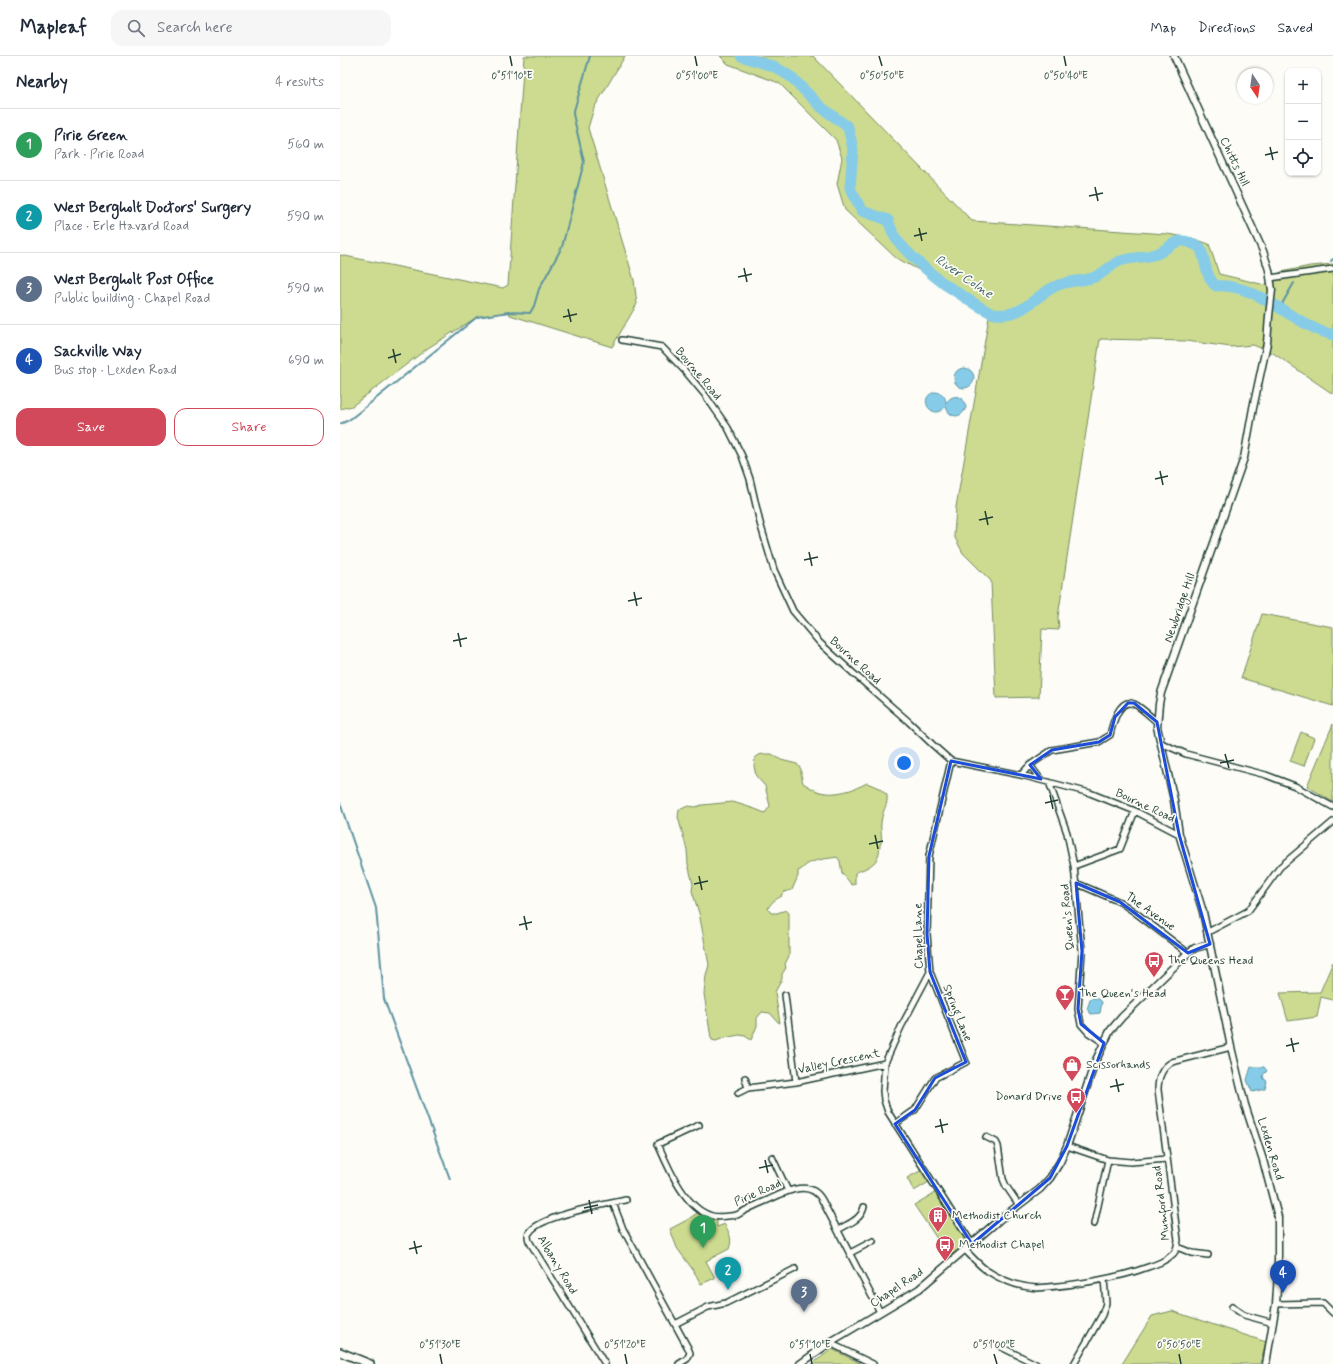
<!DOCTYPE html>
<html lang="en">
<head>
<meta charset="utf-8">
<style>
	:root { --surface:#fff; --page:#f6f6f7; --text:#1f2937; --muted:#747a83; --line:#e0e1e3; --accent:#d1495b }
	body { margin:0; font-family:Mynerve,sans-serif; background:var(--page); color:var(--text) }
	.controls { position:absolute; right:12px; top:12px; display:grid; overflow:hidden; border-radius:8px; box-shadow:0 1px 3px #0004 }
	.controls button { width:36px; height:36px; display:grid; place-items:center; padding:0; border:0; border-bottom:1px solid var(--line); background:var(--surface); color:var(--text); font:20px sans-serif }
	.compass { position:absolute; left:897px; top:12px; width:36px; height:36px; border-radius:50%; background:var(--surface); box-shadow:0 1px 3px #0004; rotate:167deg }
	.you { position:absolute; left:564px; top:707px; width:14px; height:14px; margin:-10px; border:3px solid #fff; border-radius:50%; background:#1a73e8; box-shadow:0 0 0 6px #1a73e833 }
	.badge { display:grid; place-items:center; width:26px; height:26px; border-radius:50%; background:var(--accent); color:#fff; font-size:13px; font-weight:700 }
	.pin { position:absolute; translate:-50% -33px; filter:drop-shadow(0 1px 2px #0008) }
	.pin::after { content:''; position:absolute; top:21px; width:14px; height:12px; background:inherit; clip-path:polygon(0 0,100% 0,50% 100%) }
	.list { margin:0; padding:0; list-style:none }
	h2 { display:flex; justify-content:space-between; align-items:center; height:52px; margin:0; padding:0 16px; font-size:17px }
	h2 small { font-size:13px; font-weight:400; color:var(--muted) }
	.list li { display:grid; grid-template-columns:26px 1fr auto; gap:12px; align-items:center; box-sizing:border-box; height:72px; padding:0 16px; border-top:1px solid var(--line) }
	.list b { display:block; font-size:15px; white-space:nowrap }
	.list p { margin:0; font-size:13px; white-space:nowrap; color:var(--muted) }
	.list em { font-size:13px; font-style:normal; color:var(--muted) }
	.actions { display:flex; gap:8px; padding:12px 16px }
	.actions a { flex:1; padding:9px 0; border:1px solid var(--accent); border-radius:12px; text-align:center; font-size:14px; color:var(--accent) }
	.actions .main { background:var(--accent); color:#fff }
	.icon { flex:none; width:22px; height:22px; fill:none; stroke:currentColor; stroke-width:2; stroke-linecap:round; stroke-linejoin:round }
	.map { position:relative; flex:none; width:993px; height:1308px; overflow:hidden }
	header { display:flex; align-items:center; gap:24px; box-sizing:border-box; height:56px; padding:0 20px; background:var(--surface); border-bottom:1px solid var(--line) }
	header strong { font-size:19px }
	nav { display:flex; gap:22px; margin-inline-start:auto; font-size:14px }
	.search { width:280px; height:36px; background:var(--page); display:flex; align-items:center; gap:10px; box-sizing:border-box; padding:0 14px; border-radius:12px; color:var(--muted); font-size:15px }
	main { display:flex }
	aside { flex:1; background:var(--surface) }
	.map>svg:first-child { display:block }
</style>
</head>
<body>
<header>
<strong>Mapleaf</strong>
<div class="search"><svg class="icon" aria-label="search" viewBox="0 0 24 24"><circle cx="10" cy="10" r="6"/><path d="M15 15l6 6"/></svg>Search here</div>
<nav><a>Map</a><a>Directions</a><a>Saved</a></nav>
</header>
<main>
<aside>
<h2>Nearby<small>4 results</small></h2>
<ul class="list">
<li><span class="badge" style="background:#2e9e5b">1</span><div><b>Pirie Green</b><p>Park · Pirie Road</p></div><em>560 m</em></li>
<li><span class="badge" style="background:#0f9aa8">2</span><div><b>West Bergholt Doctors' Surgery</b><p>Place · Erle Havard Road</p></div><em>590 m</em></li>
<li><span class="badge" style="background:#5c6f8a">3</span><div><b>West Bergholt Post Office</b><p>Public building · Chapel Road</p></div><em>590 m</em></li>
<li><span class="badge" style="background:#1a4fb4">4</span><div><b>Sackville Way</b><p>Bus stop · Lexden Road</p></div><em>690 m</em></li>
</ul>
<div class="actions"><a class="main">Save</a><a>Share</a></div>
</aside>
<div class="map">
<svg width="993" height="1308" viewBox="0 0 993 1308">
	<rect width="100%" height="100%" fill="#fdfcf7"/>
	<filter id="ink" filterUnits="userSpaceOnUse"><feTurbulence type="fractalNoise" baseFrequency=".025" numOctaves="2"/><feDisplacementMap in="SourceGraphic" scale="8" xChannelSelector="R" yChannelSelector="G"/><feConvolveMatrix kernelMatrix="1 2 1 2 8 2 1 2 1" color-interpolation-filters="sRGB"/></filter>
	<g filter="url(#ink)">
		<!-- green -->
		<path fill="#ccdb8f" stroke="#768c62" d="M184,0H285L254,52L248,72L294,224L297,248L272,291L170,259L169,256L137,261L88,292L12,350L0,353V199L163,232L168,229Z
			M380,0H473L632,165L827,178L852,182L869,188L879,218L925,229L941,216L970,210L993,208V338L933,297L913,289L891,291L846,285L760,283L718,561L719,574L702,573L699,641L656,642L651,525L623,497L614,480L616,451L649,261L581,215L556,202L505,154L497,128L502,102L496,84L439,27L388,8Z
			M922,558L993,571V650L901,622Z
			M993,668V746L967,730Z
			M961,676L974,682L964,710L950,705Z
			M423,698H432L441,704L457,708L461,713V719L463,727C468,730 474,734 480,736C495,740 514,734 527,727L539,732L547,739C548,750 544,751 542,761C540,769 541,777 542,785C539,790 540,792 539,797C537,809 526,812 517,816L515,817V828L513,829L511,828L502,817L500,805L497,801C487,803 475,803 466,809C463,812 461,814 458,815V820L452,834L444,836L441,839L442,840C436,843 430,847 428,853L431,857H437L446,854L449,857V900L445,908L446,912L442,918V923L435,936L440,967L438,966L430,957L422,956L417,962V970L411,984L405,980L399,979L384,982L376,985L372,984L371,982L364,938L366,919L369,909L359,857L352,835L353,828L348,808L347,794L338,761L339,754L348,750L355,751L362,749L393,746L415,753L425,757L430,750L425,730L416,720L414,710L415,702L419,699Z
			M993,906V944L981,941L977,961L948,965L940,937L980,936Z
			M582,1114L589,1126L574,1135L567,1122Z
			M596,1136L630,1186L609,1200L574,1149Z
			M357,1157L365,1161L377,1164V1171L385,1168C389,1178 393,1182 389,1193L366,1205L375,1222L361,1228L353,1214L337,1192L330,1173L347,1164Z
			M832,1255L926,1286L920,1308H782L812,1260Z
			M492,1293L522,1308H472Z"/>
		<!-- water -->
		<path fill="#86cce8" stroke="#5d93a0" d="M614 322a10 10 0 1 1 20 0a10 10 0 1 1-20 0Z
			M596,336C603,337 605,340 606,347C610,341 615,339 622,342L626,351C622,364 608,362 606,350C593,368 575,340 596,336Z
			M753,942L759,943L762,946L760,957L751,958L747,953L750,944Z
			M911,1011H924L927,1015L923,1019L924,1023L927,1025L925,1033L912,1036L907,1024Z"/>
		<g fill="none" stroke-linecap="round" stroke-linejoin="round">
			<!-- stream -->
			<path stroke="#5d93a0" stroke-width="2" d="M991,205L993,203
				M942,253L943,246L954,227
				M0,368L9,364L18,357L137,261L169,256L190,257L194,250L199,233L222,191L244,106L233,58L250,0
				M0,747L36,852L44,943L110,1123"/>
			<!-- river -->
			<path stroke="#86cce8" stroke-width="11" d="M401,0L435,11L451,21L481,51L508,71L513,93L510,132L522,155L548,164C550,169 552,176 555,181C565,196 589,216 603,227C611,232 648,258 655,258C684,261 692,242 714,231C727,224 738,226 752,222C763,219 770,209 780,205C793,201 806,202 819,197C827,193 833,185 843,185C849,185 855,189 860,191C866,204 865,221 876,230C913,227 946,260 978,274C983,276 988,277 993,279"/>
			<!-- minor casing -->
			<g stroke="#1f3d34" stroke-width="8">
				<path id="minor" d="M930,222L993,213
					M282,284L322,291L345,315L365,339L388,372L402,400L410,423L420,467L434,514L453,555L480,587L513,617L568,665L593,689L611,705L681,719L750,737L795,755L839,778
					M821,687L846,698L926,719L955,730L993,751
					M611,705L589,800L587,878L590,916L561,971L545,1007L543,1035L544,1044L548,1056L632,1188
					M690,709L701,724
					M681,719L690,709L712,694L759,686L770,679C772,670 779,641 794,648C801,651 811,661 817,666
					M709,726L727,777L734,810L742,895L738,953L741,968L749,977L764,987
					M734,810L780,793L795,755
					M736,827L780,846L796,857L848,897
					M868,876L908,855L940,811L993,766
					M445,939L456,1026
					M405,1022L408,1032
					M398,1037L408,1032L456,1026L545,1007
					M555,1068L575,1054L595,1022L626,1006L590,916
					M359,1069L318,1088C328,1111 345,1153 372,1160C380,1162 389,1160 397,1159C407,1153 418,1148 428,1144C445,1136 470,1122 482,1144L540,1256
					M646,1081L656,1086L658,1090L663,1123L666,1130L679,1149
					M727,1090L768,1104L791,1106L827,1103
					M432,1101L448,1135
					M273,1147L283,1173L348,1292L350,1297L347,1303L339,1308
					M754,1168L768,1104
					M498,1174C509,1167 521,1164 524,1151
					M837,1191L852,1197L868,1199
					M625,1194C632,1201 639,1209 646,1214C661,1224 680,1231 697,1232C735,1229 773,1224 808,1211C817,1208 826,1205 833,1198C837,1194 837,1190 838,1184L818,1034C818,1022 821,1012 832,1006L891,991
					M510,1197L533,1185
					M936,1248L983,1247L993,1257
					M892,1251L904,1259L933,1267
					M335,1268L368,1251L386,1247L455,1213
					M492,1285L496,1290L533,1308
					M661,1291L696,1308
					M265,1308L189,1185C188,1181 187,1179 190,1176C200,1160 266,1148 286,1144
					M734,1308L762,1259L766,1247L764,1223"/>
			</g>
			<!-- tertiary casing -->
			<g stroke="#1f3d34" stroke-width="9">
				<path id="tertiary" d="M834,0L923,195L929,214L932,234L929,260L927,287L913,352L904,402L821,637L819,648L817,671L834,744L839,778L863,856L891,991L905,1049L923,1104L938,1161V1218L936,1248L926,1308
					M460,1308L492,1285L579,1233L659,1164L700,1133L710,1122L720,1106L727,1090L755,1006L770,975L782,961L848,897L855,892L870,888"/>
			</g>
			<!-- secondary casing -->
			<g stroke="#1f3d34" stroke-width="10">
				<path id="secondary" d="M0,1296L30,1308"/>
			</g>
			<!-- minor -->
			<use href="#minor" stroke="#fdfcf7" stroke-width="5"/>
			<!-- tertiary -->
			<use href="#tertiary" stroke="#fdfcf7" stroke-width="6"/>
			<!-- secondary -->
			<use href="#secondary" stroke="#fdfcf7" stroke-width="7"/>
		</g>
	</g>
	<!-- marked area -->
	<path fill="none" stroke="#1d4ed8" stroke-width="3" stroke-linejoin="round" d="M788,647H794L817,666L839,778L870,888L848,897L780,846L736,827L742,895L738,953L741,968L764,987L727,1090L710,1122L632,1188L555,1068L575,1054L595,1022L626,1006L590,916L587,878L589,800L611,705L701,723L690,709L712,694L759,686L770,679L775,661Z"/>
	<!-- ticks -->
	<path fill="none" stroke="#1f3d34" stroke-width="1.5" d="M170,0L172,10M355,0L357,10M539,0L542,10M724,0L726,10M930,91L933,104M925,99L938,96M755,131L758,145M749,140L763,137M579,172L582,185M574,180L587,177M404,212L407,226M398,221L412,218M228,253L231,266M223,261L237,258M53,293L56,307M48,302L61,298M820,415L823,429M815,423L828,420M645,455L648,469M639,464L653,461M469,496L472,510M464,504L478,501M294,536L297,550M288,545L302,542M118,577L121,591M113,585L127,582M885,698L889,712M880,707L894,704M710,739L713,753M705,747L718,744M535,779L538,793M529,788L543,785M359,820L362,834M354,828L368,825M184,860L187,874M179,869L192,866M951,982L954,996M946,990L959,987M776,1023L779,1036M770,1031L784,1028M600,1063L603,1077M595,1071L608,1068M425,1104L428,1117M419,1112L433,1109M249,1144L252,1158M244,1152L258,1149M74,1185L77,1198M69,1193L82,1190M100,1298L102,1308M285,1298L287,1308M470,1298L472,1308M654,1298L657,1308M839,1298L841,1308"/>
	<!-- icons -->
	<defs>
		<g id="bus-pin" transform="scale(1)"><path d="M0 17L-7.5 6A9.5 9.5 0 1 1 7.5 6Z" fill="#d1495b" stroke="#fdfcf7"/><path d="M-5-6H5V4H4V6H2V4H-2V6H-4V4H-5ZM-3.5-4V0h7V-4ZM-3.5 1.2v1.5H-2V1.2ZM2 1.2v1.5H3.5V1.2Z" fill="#fff"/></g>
		<g id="bar-pin" transform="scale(1)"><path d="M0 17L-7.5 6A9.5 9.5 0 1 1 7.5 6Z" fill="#d1495b" stroke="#fdfcf7"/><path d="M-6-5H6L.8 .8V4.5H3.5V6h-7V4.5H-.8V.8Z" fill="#fff"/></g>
		<g id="shop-pin" transform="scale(1)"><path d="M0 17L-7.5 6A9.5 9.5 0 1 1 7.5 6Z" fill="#d1495b" stroke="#fdfcf7"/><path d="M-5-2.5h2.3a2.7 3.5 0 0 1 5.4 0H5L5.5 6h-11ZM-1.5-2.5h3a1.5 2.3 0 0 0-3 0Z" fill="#fff"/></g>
		<g id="building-pin" transform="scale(1)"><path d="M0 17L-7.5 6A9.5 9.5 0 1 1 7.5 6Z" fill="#d1495b" stroke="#fdfcf7"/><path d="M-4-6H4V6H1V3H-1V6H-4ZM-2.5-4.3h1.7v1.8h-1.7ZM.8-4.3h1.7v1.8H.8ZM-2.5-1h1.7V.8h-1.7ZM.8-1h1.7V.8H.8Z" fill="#fff"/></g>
	</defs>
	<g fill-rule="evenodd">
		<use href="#bus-pin" x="814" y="905"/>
		<use href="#bar-pin" x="725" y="938"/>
		<use href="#shop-pin" x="732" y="1009"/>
		<use href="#bus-pin" x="736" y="1041"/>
		<use href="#building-pin" x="598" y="1160"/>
		<use href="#bus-pin" x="605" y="1189"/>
	</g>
	<g text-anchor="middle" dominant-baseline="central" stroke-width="3.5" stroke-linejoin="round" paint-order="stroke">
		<!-- street labels -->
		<g font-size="12" fill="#1f3d34" stroke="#fdfcf7">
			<text transform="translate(894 106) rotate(65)">Chitts Hill</text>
			<text transform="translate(358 318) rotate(50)">Bourne Road</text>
			<text transform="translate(840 552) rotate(-71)">Newbridge Hill</text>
			<text transform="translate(515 605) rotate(42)">Bourne Road</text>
			<text transform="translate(805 750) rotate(25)">Bourne Road</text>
			<text transform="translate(810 856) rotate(35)">The Avenue</text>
			<text transform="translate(728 861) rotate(-95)">Queen's Road</text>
			<text transform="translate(579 880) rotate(-91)">Chapel Lane</text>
			<text transform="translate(617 957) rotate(68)">Spring Lane</text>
			<text transform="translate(499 1006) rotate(-12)">Valley Crescent</text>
			<text transform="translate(930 1093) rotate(73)">Lexden Road</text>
			<text transform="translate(418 1137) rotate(-24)">Pirie Road</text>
			<text transform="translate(822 1147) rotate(-97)">Mumford Road</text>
			<text transform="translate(217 1209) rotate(59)">Albany Road</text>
			<text transform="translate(557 1232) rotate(-34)">Chapel Road</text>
		</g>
		<!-- poi labels -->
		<g font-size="12" fill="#1f3d34" stroke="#fdfcf7" text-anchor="start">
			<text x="828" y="905">The Queens Head</text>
			<text x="739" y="938">The Queen's Head</text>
			<text x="746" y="1009">Scissorhands</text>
			<text x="722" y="1041" text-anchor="end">Donard Drive</text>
			<text x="612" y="1160">Methodist Church</text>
			<text x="619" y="1189">Methodist Chapel</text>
		</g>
		<!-- water labels -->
		<g font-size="13" font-style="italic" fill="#396161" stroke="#fdfcf7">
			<text transform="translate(624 221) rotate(34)">River Colne</text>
		</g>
	</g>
	<g font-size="10" text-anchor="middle" fill="#1f3d34" stroke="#fdfcf7" stroke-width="3.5" stroke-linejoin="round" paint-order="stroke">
		<text x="172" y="23">0°51'10"E</text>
		<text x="357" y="23">0°51'00"E</text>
		<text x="542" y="23">0°50'50"E</text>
		<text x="726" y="23">0°50'40"E</text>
		<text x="100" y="1292">0°51'30"E</text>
		<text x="285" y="1292">0°51'20"E</text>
		<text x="470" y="1292">0°51'10"E</text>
		<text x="654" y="1292">0°51'00"E</text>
		<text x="839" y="1292">0°50'50"E</text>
	</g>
</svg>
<div class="controls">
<button>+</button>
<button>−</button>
<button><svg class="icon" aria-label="locate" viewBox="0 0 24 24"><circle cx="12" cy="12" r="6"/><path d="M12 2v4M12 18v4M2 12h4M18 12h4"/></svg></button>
</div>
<svg class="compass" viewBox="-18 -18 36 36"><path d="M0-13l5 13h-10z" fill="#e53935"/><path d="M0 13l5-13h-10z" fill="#747a83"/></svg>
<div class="you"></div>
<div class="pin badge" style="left:363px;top:1192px;background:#2e9e5b">1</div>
<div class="pin badge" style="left:388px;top:1234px;background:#0f9aa8">2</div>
<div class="pin badge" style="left:464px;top:1256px;background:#5c6f8a">3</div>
<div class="pin badge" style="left:943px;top:1237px;background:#1a4fb4">4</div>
</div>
</main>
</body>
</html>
